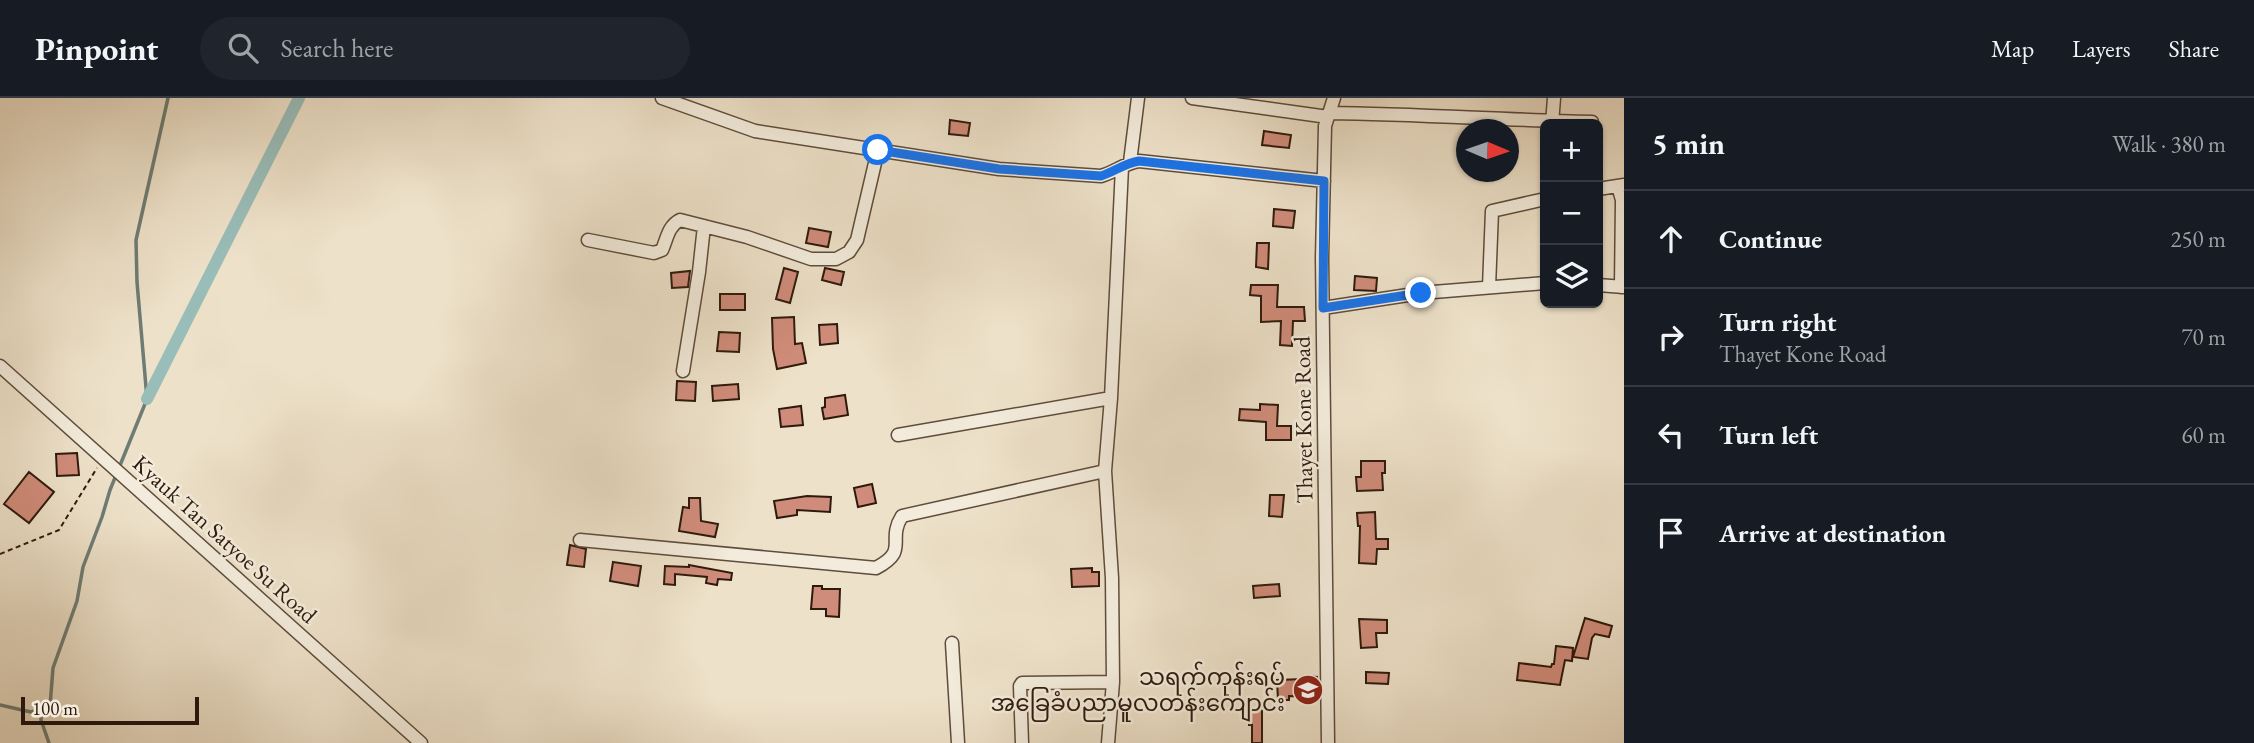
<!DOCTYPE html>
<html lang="en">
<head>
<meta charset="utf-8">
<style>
	:root { --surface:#171b24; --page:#20242c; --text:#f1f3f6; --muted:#9ea1a6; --line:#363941 }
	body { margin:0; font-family:"EB Garamond","Noto Sans Myanmar",serif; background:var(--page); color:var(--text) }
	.controls { position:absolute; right:21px; top:21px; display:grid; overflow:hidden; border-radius:10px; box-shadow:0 2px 5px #0004 }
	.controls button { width:63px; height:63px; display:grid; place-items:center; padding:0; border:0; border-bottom:2px solid var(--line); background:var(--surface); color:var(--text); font:35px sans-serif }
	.compass { position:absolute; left:1456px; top:21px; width:63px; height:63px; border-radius:50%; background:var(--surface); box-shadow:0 2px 5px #0004; rotate:92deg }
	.scale { position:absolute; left:21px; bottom:18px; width:178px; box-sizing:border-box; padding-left:7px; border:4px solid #2e1a0d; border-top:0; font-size:19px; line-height:24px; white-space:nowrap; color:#2e1a0d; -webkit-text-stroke:5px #f3ecdc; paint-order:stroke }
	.stop { position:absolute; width:21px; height:21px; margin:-16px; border:5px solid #1a73e8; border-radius:50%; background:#fff }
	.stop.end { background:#1a73e8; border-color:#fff; box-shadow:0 2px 7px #0008 }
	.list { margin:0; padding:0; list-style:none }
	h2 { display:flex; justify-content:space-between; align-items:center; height:91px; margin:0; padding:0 28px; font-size:30px }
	h2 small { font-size:23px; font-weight:400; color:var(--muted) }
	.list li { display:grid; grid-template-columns:46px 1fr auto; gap:21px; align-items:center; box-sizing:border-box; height:98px; padding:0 28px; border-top:2px solid var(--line) }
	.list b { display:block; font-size:26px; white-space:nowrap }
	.list p { margin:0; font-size:23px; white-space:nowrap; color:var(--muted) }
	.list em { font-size:23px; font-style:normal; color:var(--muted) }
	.icon { flex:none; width:38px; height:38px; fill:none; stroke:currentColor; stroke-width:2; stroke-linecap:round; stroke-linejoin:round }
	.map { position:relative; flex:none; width:1624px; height:645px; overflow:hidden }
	header { display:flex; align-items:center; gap:42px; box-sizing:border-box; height:98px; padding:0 35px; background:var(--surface); border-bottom:2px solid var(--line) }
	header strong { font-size:33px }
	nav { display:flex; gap:38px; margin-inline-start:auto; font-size:24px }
	.search { width:490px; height:63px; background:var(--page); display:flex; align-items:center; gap:18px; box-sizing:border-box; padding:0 24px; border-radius:38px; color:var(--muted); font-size:26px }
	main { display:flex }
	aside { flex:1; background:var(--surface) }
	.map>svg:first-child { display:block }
</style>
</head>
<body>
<header>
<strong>Pinpoint</strong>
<div class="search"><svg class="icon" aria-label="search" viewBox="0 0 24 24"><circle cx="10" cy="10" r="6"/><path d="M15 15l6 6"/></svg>Search here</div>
<nav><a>Map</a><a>Layers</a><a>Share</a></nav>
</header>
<main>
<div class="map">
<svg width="1624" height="645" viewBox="0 0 1624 645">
	<rect width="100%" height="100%" fill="#ede1c9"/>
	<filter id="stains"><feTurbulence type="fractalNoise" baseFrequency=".00286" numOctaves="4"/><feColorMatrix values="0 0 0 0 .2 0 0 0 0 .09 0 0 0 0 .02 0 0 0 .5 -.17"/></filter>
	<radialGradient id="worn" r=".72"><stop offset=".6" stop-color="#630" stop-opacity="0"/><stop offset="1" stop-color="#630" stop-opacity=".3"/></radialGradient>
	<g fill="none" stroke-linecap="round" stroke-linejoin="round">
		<!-- stream -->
		<path stroke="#6e7c74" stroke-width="3.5" d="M0,607L31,614L50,608L53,570L77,503L83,469L102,419L110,392L147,301L137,184L136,142L168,0
			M41,611V622L49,645"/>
		<!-- canal -->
		<path stroke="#99bdb8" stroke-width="12" d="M147,301L299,0"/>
	</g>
	<!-- building -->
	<path fill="#d08c7a" stroke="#2e1a0d" stroke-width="2" d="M950,22L970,25L968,38L949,36Z
		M1264,33L1291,37L1289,50L1262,47Z
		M1274,111L1295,113L1293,130L1273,128Z
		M809,130L831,134L828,149L806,145Z
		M1257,145H1269L1268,171L1256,169Z
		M784,170L798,174L790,205L776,201Z
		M825,170L844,174L841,187L822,182Z
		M690,173L688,189L672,190L671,175Z
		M1355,178L1377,180L1376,193L1354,192Z
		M1251,187H1278L1277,209H1304L1305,223H1293L1292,248L1280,247L1281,223L1261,224V198L1250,197Z
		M720,196H745V212H720Z
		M794,219L795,246L802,245L806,265L777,271L773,251L772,220Z
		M837,226L838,245L820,247L819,227Z
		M719,234L740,235L739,254L717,253Z
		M677,283L696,284L695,303L676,302Z
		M738,286L739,301L713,303L712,288Z
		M845,297L848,317L824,321L822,310L825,309V300Z
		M1260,306L1278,307L1277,328H1291V342H1266V324L1239,322L1240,311L1260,312Z
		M801,308L803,327L781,329L779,311Z
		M77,355L79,377L57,378L56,356Z
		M1361,363H1385V375H1382L1383,392L1357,393L1356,379H1361Z
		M29,374L54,394L29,425L4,406Z
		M872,386L876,405L858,409L854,390Z
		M1270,397H1284L1282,419L1269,418Z
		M807,398L831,399L830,414L797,412V417L777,420L774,403Z
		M689,400H700L701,423L718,426L715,439L679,433L683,409L689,410Z
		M1375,414L1376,441H1388V451H1377L1376,466L1359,465L1360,428H1358L1357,415Z
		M570,447L586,451L584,469L567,467Z
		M613,464L641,468L638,488L610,483Z
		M689,467L732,475L731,482L718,481L717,487L706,485L707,479L675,476V487L664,486L665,468L689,469Z
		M1092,470V474H1099V488L1072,489L1071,471Z
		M1279,486L1280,498L1254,500L1253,488Z
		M813,488H822V491H840L839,519L826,518V511H811Z
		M1585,520L1612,528L1609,539L1595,536L1592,540L1588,561L1573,559Z
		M1359,521L1387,522V535H1376L1377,549L1361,550Z
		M1556,548L1573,550L1572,563L1565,562L1560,587L1517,582L1519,565L1551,569L1552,566H1554Z
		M1366,574L1389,575L1388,586L1366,585Z
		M1304,578L1317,579L1316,599L1289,598V602H1278L1277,582L1304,581Z
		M1249,612H1262V645H1252V627H1249Z"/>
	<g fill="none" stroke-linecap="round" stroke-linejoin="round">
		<!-- minor casing -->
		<g stroke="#5e4c3c" stroke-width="15">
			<path id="minor" d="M662,0L755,33L999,71L1101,78C1115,74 1125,65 1139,63L1324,83
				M1192,0L1328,19
				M1329,15C1417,16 1504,22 1592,24
				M1552,26L1554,0
				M1130,64L1138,0
				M1618,88L1622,102L1621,189
				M1598,91L1624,87
				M588,142L654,155L662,152C667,141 668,128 680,122L747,139L811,161H836L849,154L857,142L878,52
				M1598,187L1624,189
				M1489,189L1492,113L1545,101
				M1323,210L1421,195L1545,185
				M0,268L421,645
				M683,273L699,174L704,128
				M898,337L1111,300
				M580,442L876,470C910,452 886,443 902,418L1105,373
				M952,545L958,645
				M1022,645L1020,588L1022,585L1113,584
				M1108,645L1113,584L1112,480L1105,373L1111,300L1122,69
				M1328,645L1322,160L1325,28L1334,0"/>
		</g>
		<!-- path -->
		<path stroke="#2e1a0d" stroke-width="2" stroke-dasharray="5 3.5" stroke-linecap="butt" d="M0,456L59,432L97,370"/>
		<!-- minor -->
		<use href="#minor" stroke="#f3ecdc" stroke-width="12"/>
	</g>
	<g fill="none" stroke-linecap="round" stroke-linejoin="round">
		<!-- route -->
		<path stroke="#1a73e8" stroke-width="9" d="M878,52L999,71L1101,78C1114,74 1125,65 1139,63L1324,83L1323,210L1421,195"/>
	</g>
	<!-- icons -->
	<defs>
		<g id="school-disc" transform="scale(1.575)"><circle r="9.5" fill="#8f2418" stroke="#f3ecdc"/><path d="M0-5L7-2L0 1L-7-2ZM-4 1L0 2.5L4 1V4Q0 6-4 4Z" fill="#fff"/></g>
	</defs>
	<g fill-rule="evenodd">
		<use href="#school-disc" x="1308" y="592"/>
	</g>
	<g text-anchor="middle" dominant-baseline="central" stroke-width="5" stroke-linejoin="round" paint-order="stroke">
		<!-- street labels -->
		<g font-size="23" fill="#2e1a0d" stroke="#f3ecdc">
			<text transform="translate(1303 322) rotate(-91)">Thayet Kone Road</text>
			<text transform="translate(225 441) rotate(42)">Kyauk Tan Satyoe Su Road</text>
		</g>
		<!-- poi labels -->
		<g font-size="23" fill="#2e1a0d" stroke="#f3ecdc" text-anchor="end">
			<text x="1285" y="579">သရက်ကုန်းရပ်<tspan x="1285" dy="26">အခြေခံပညာမူလတန်းကျောင်း</tspan></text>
		</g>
	</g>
	<rect width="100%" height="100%" filter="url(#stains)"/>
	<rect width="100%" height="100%" fill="url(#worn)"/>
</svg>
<div class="controls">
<button>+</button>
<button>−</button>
<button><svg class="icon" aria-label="layers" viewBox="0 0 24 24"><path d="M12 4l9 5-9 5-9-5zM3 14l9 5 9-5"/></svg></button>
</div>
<svg class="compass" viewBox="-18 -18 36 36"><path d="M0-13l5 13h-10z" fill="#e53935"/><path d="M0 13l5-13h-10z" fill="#9ea1a6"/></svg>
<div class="scale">100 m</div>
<div class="stop" style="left:878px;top:52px"></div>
<div class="stop end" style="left:1421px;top:195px"></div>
</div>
<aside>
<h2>5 min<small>Walk · 380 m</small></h2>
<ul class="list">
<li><svg class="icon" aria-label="ahead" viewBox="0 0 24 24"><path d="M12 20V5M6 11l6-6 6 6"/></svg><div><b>Continue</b></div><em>250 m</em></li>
<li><svg class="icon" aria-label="right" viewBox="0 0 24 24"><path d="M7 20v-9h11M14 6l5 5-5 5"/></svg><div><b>Turn right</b><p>Thayet Kone Road</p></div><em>70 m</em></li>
<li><svg class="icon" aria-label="left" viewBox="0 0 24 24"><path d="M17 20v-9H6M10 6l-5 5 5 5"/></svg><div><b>Turn left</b></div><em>60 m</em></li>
<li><svg class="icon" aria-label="arrive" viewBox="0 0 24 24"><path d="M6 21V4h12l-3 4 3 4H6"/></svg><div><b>Arrive at destination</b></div></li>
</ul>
</aside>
</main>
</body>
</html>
